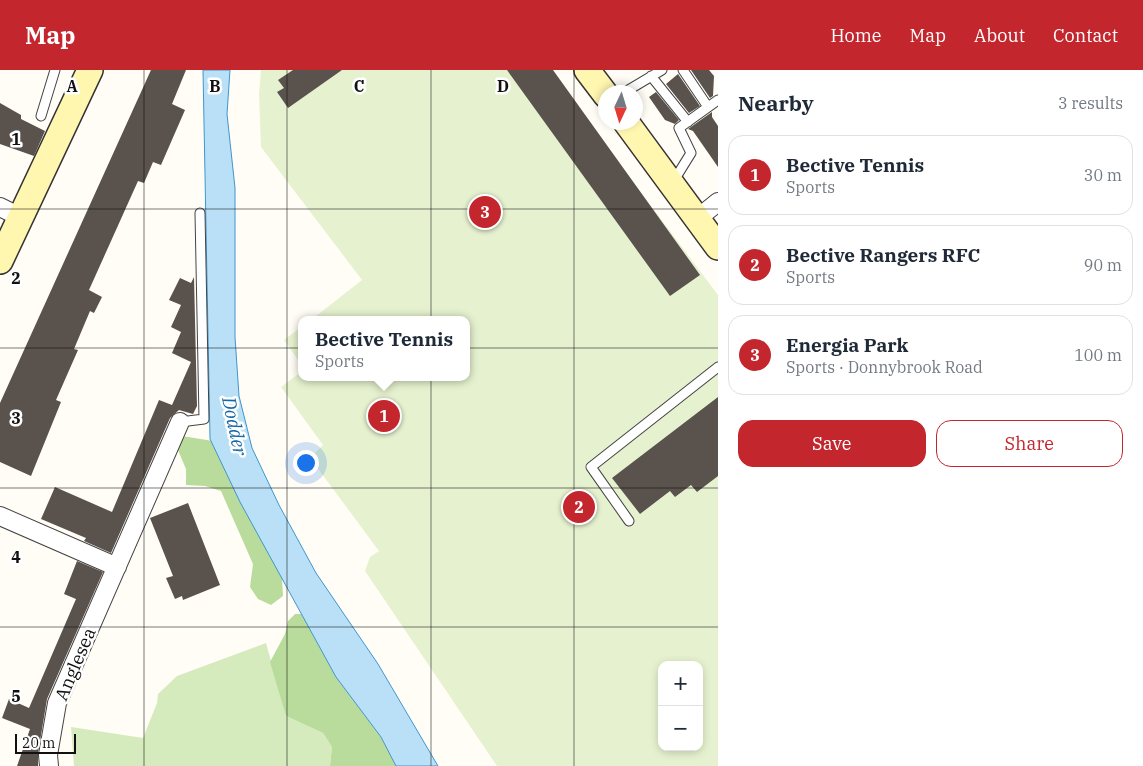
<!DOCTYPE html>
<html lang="en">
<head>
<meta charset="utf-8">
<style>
	:root { --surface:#fff; --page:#f2f2f3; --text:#1f2937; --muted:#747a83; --line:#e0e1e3; --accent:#c4262e }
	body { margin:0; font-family:"IBM Plex Serif",serif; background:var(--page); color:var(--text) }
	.controls { position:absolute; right:15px; bottom:15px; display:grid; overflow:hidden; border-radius:10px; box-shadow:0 2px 8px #0003 }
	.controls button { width:45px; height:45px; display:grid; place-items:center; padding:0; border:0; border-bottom:1px solid var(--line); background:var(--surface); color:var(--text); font:25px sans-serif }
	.compass { position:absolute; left:598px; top:15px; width:45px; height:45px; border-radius:50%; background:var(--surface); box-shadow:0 2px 8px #0003; rotate:184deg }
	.scale { position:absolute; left:15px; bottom:12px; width:61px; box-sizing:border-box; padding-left:5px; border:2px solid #111; border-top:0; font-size:14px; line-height:18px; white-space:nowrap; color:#111; -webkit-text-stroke:4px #fff; paint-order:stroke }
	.you { position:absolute; left:305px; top:392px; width:18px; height:18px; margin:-12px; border:4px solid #fff; border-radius:50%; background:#1a73e8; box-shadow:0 0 0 8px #1a73e833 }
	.badge { display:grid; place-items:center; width:32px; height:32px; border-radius:50%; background:var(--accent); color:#fff; font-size:16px; font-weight:700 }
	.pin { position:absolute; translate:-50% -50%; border:2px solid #fff; box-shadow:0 1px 5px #0006 }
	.popup { position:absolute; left:298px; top:246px; width:172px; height:65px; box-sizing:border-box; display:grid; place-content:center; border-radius:10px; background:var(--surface); filter:drop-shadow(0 1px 4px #0005); font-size:16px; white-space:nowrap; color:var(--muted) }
	.popup b { font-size:19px; color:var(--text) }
	.popup::after { content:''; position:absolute; left:50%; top:100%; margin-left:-10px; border:10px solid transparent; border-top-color:var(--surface) }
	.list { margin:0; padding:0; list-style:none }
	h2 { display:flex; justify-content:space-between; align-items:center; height:65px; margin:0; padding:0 20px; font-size:21px }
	h2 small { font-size:16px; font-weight:400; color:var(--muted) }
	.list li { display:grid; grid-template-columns:32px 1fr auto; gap:15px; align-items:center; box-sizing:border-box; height:80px; margin:0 10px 10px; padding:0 10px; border:1px solid var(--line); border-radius:15px }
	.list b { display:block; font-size:19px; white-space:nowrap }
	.list p { margin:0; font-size:16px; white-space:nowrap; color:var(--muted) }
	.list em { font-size:16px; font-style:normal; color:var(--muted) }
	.actions { display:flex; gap:10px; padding:15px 20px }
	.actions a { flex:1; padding:11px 0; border:1px solid var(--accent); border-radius:15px; text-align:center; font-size:18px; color:var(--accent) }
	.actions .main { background:var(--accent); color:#fff }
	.map { position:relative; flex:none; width:718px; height:696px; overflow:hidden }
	header { display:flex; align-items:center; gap:30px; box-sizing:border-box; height:70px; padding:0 25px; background:var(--accent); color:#fff }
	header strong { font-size:24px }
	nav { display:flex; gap:28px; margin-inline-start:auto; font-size:18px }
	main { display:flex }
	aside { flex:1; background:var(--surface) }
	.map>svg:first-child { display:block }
</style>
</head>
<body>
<header>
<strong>Map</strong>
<nav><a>Home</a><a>Map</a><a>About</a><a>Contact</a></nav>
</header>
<main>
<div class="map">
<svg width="718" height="696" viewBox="0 0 718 696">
	<rect width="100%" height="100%" fill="#fffdf5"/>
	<!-- green -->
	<path fill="#d5ebbd" d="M266,573L286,646L323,663L332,677L330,696H74L71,657L143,668L157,633L158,624L177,606Z"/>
	<!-- forest -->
	<path fill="#b9dc9c" d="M182,366L219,372L282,508L283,526L271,535L258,529L250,517L253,494L221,421L205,416L186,415V399L175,373Z
		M295,544H302L336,607L381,667L396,696H330L332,677L323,663L286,646L270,592L285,564L288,551Z"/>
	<!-- pitch -->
	<path fill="#e6f2cf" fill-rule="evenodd" d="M261,0H549L718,225V696H497L365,501L370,487L379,481L316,396L313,385L323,375L281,317L301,302L302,307H466V250H311L362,210L261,77L259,24ZM662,595H699V677H662Z
		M301,257V294L284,270Z"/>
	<!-- water -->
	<path fill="#b9e0f7" stroke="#3f96cf" d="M203,0H230L227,44L235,118V267L239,326L252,378L279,435L316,503L378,594L438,696H396L381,667L336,607L240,432L210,369Z"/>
	<!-- building -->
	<path fill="#5a524d" d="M151,0H186L172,34L185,40L161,95L153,92L144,113L138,111L89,220L102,227L94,243L90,241L74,279L78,280L56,330L61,332L31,406L0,392V333Z
		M293,0H342L288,38L277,22L284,18L278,10Z
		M507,0H553L700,205L670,226Z
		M691,0H709L714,6L713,26L710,28Z
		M678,4L700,36L689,43L666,14Z
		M656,22L679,50L675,54L665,50L649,27Z
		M0,33L21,45V49L45,61L34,86L0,74Z
		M712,42V47L718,56V97L693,61L688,59Z
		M194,207L197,336L193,344L179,340L170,348L111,483L84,471L86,468L41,449L55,417L112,442L159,330L172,335L191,292L172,283L181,262L171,257L181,235L169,230L180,208L191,213Z
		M718,327V406L697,422L691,415L675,427L670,421L640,444L612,408Z
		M188,433L220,515L183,530L182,526L175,529L166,508L173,506L150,448Z
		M77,491L103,502L47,629L38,683V696H17L30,659L2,648L9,629L29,638L76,529L64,524Z"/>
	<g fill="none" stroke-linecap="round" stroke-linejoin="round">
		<!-- service casing -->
		<g stroke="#444" stroke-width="11">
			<path id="service" d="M683,0L708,37
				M651,6L688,52
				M625,22L662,0
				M41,46L55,0
				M673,112L691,83L679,58L718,30
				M180,352L204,349L200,143
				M629,451L591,397L718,297"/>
		</g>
		<!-- minor casing -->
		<g stroke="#444" stroke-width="20">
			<path id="minor" d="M0,137L22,148
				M697,149L718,132
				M0,446L117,497
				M49,696L48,685L57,633L180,352"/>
		</g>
		<!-- secondary casing -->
		<g stroke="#333" stroke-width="28">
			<path id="secondary" d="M587,0L606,25
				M626,52L718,177
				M0,191L90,0"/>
		</g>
		<!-- service -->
		<use href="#service" stroke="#fff" stroke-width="9"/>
		<!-- minor -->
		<use href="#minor" stroke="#fff" stroke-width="18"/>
		<!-- secondary -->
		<use href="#secondary" stroke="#fff6b0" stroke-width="25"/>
	</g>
	<!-- grid -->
	<path fill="none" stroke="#111" stroke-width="1" stroke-opacity="0.55" d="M144,0V696M287,0V696M431,0V696M574,0V696M0,139H718M0,278H718M0,418H718M0,557H718"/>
	<g text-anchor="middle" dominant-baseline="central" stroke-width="5" stroke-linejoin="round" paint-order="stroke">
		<!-- street labels -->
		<g font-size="18" fill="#111" stroke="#fff">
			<text transform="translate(75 594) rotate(-67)">Anglesea</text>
		</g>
		<!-- water labels -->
		<g font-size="19" font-style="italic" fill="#1768a6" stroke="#fff">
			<text transform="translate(235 356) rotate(78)">Dodder</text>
		</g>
	</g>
	<g font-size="16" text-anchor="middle" font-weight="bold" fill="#111" stroke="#fff" stroke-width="5" stroke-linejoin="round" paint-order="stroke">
		<text x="72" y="22">A</text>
		<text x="215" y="22">B</text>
		<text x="359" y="22">C</text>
		<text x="503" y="22">D</text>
		<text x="16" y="75">1</text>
		<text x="16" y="214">2</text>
		<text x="16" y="354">3</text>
		<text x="16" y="493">4</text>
		<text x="16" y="632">5</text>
	</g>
</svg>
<div class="controls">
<button>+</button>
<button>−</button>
</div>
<svg class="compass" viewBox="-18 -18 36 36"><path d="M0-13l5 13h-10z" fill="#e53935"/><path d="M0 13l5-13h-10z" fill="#747a83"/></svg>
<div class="scale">20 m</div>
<div class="you"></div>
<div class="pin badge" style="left:384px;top:346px">1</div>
<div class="popup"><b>Bective Tennis</b>Sports</div>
<div class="pin badge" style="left:579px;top:437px">2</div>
<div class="pin badge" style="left:485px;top:142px">3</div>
</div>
<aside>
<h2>Nearby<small>3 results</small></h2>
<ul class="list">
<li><span class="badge">1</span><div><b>Bective Tennis</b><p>Sports</p></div><em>30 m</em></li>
<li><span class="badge">2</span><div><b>Bective Rangers RFC</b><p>Sports</p></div><em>90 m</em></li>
<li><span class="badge">3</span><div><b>Energia Park</b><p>Sports · Donnybrook Road</p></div><em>100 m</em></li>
</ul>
<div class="actions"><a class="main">Save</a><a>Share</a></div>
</aside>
</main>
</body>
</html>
